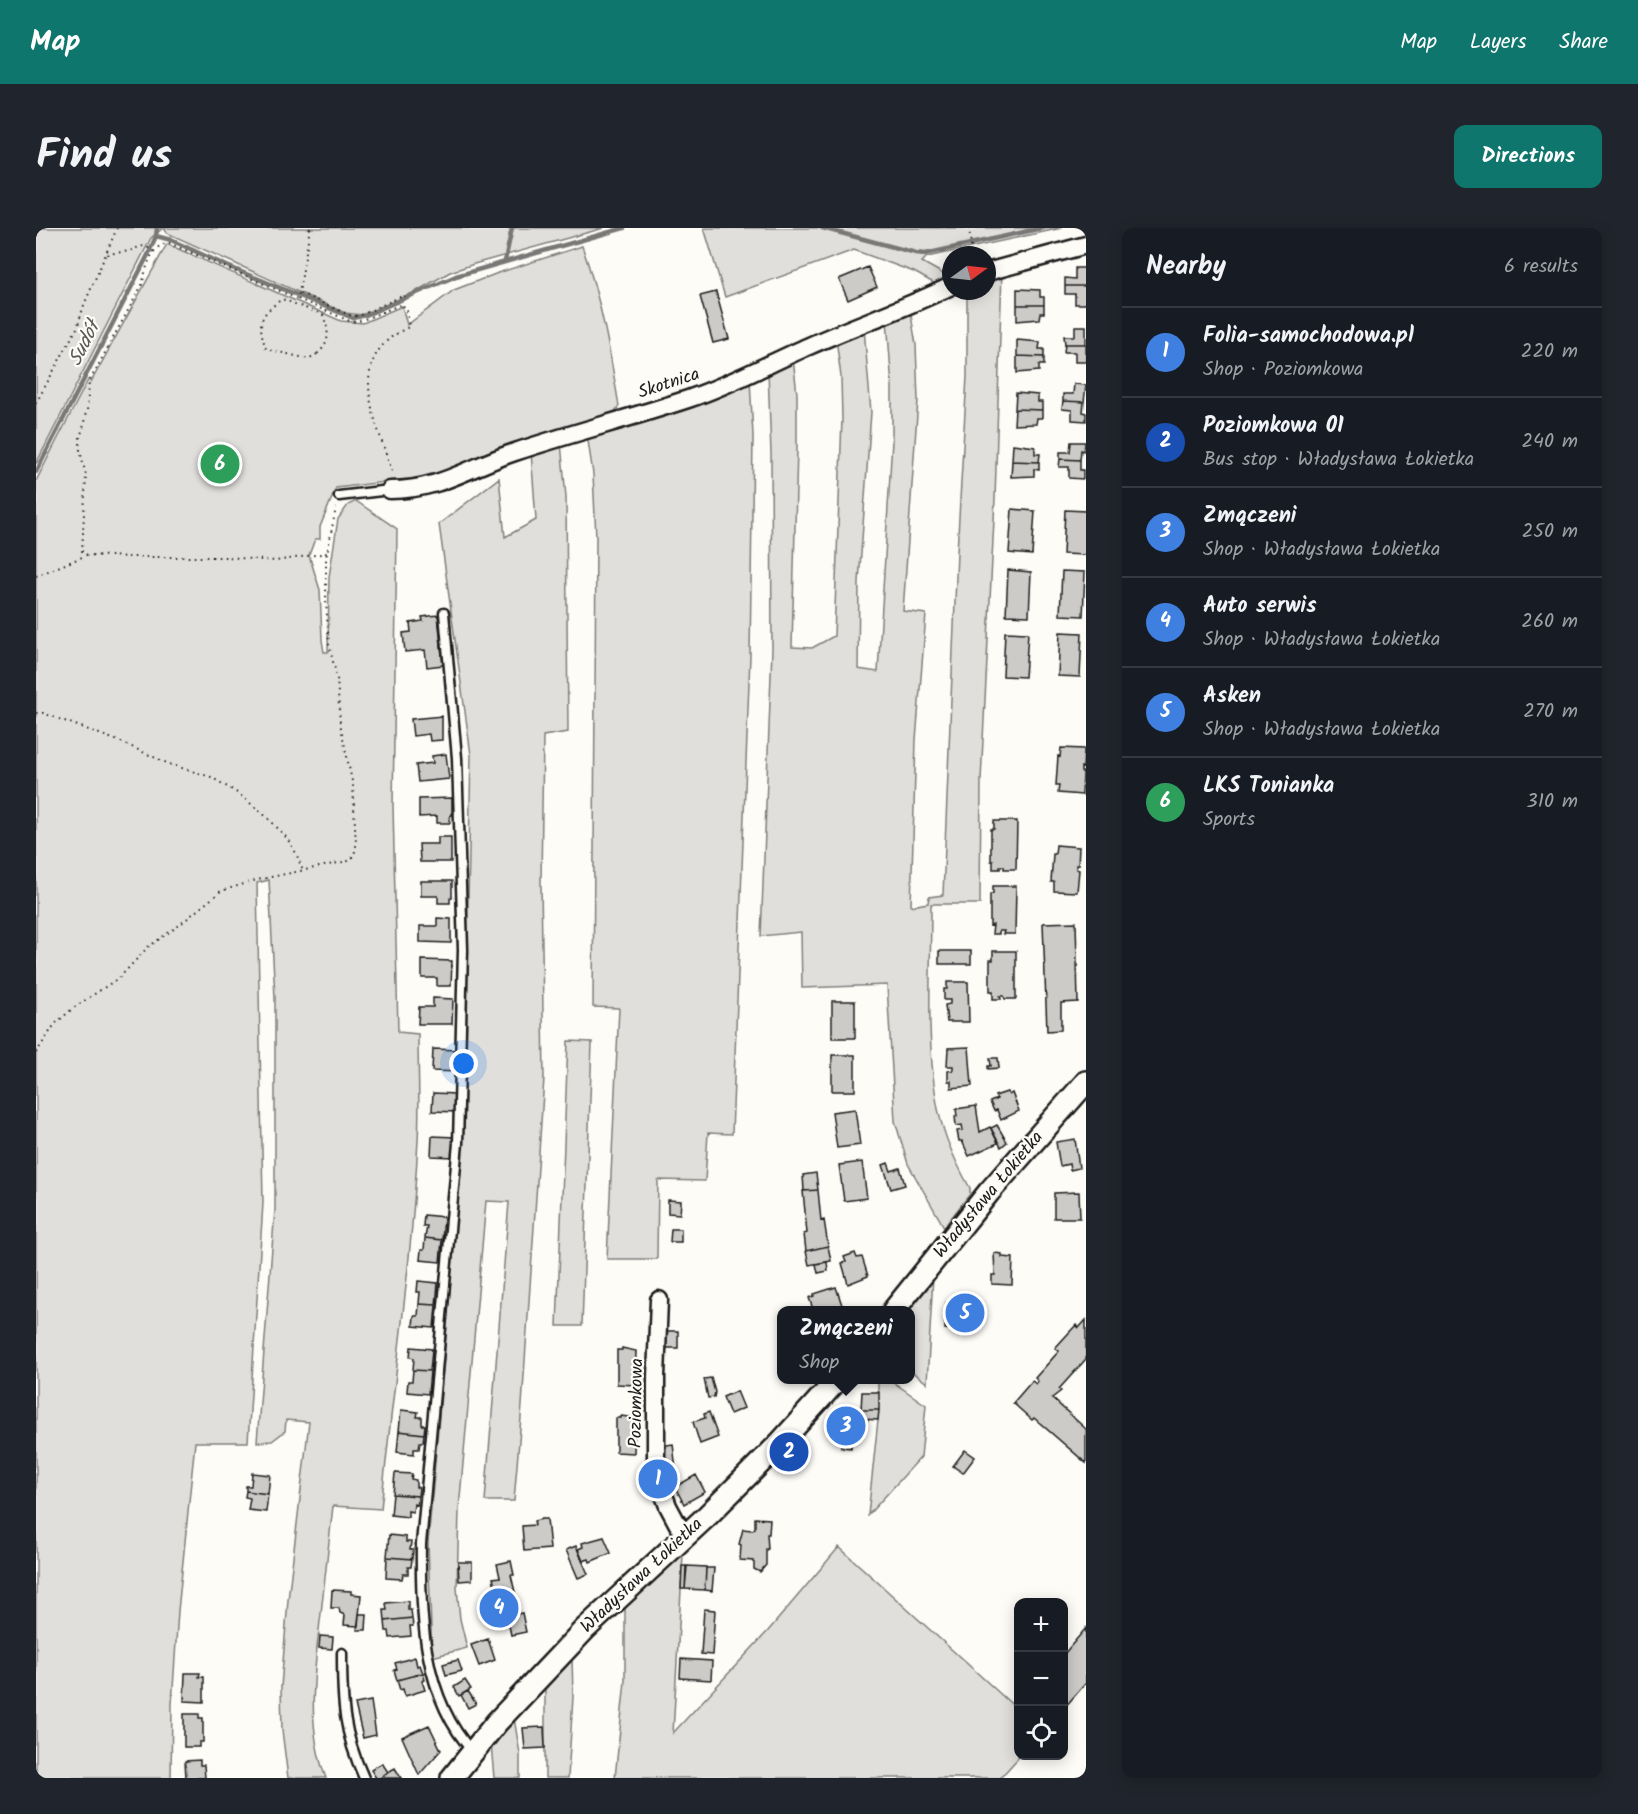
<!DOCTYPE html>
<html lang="en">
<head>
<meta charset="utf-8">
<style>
	:root { --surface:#171b24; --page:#20242c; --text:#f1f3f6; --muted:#9ea1a6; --line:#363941; --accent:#0f766e }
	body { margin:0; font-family:Kalam,sans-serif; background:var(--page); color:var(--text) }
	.controls { position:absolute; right:18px; bottom:18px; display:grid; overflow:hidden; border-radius:12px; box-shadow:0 3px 15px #0003 }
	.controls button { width:54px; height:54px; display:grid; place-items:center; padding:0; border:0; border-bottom:2px solid var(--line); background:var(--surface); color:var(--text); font:30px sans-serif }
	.compass { position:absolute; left:906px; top:18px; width:54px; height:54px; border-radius:50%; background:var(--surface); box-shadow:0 3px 15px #0003; rotate:75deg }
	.you { position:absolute; left:428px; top:836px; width:21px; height:21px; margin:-15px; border:4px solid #fff; border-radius:50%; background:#1a73e8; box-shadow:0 0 0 9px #1a73e833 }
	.badge { display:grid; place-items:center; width:39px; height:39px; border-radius:50%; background:var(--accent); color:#fff; font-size:20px; font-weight:700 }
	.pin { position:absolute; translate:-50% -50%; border:3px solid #fff; box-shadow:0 2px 6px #0006 }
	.popup { position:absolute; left:741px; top:1078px; width:138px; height:78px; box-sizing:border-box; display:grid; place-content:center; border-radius:12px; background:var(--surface); filter:drop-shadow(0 2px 4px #0005); font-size:20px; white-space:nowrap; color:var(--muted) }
	.popup b { font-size:22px; color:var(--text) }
	.popup::after { content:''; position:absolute; left:50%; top:100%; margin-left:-12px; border:12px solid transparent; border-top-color:var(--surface) }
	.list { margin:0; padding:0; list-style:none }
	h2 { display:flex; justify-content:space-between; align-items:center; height:78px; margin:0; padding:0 24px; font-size:26px }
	h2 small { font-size:20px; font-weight:400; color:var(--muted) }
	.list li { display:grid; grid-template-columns:39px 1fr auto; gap:18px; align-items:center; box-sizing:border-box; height:90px; padding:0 24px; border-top:2px solid var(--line) }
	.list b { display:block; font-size:22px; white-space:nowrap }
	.list p { margin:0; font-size:20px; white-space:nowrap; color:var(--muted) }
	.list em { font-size:20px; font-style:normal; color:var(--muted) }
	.icon { flex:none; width:33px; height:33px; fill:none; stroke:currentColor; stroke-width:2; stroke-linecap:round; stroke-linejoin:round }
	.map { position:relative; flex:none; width:1050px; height:1550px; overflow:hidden; border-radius:12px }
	header { display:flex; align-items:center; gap:36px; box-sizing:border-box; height:84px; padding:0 30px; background:var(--accent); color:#fff }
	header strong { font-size:28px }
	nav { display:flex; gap:33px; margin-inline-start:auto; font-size:21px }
	.intro { display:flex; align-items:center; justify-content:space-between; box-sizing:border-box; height:144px; padding:0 36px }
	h1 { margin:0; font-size:42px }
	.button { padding:15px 27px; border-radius:12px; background:var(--accent); color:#fff; font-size:21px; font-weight:700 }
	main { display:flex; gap:36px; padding:0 36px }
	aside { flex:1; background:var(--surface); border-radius:12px; box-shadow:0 3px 15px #0003 }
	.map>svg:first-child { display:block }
</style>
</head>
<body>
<header>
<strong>Map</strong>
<nav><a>Map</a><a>Layers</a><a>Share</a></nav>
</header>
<div class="intro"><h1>Find us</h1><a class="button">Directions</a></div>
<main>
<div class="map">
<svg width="1050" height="1550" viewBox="0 0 1050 1550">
	<rect width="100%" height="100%" fill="#fdfcf7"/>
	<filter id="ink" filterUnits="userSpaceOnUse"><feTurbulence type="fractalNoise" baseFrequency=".0167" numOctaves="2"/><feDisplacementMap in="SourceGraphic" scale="12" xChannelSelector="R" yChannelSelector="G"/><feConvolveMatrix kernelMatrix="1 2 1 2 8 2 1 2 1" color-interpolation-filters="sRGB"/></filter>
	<g filter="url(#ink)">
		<!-- green -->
		<path fill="#e0dfdb" stroke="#7e7e7c" stroke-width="1.5" d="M0,0H127L115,10L0,236Z
			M128,0H568L438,36L414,44L379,64L326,87L309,85L131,5Z
			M668,0H1026L891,29L886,34L911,48L903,58L878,44L818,22L689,69Z
			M131,16L305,93L327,95L366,78L371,97L418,62L462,45L546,18C565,71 574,124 583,178L574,190L394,253L358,255L356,253L300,260L284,299V311H279L273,327L284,362L286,412L288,424H292L293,349L302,291L312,277L320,273L361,301L357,578L362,804L382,806C382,841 384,877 382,912C376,1035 357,1158 345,1281L297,1278C293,1314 289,1349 285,1385C279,1437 269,1499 290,1550H252L246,1502L245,1459L252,1372L273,1194L250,1192L249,1203L236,1213L221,1214L239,981V770L233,652L221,655L227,975L212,1214H159L142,1383L136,1476L135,1550H0V253L52,152L55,154Z
			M966,42L959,271L945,552L944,676H895C895,740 890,807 900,870C905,903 918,932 934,960V966L908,999L872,936L859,893L851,757L766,760L765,704L725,708L736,421L735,226L732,142L757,130L761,166V220L756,419L776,420L798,408L806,191L805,149L800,110L828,100L835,184L823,354L822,441L842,444L856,213V159L851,91L874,81L880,117L882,172L867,383L890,386L880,512L875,678L892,675L893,669L907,667L921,325L931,148V63H951V47Z
			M714,152L717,208L714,428L696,906L672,905L669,953L622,952L621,1031H571L583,780L557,779L560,310L557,246L551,206Z
			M525,215L530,269L532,504L507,508L505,655L508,850L486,1177L478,1273H449L473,974L450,973L423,1281L421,1360L424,1391L431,1420L396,1429L392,1315L427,913L435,527L403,296L463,250L469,309L500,292L495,224Z
			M532,813L556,814L546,1098H521Z
			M897,1048L891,1155L875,1143L874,1082H869Z
			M842,1152H854L890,1177L885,1229L832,1287L842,1192Z
			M803,1319L982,1482V1528H984L964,1550H579L589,1453V1377L647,1326L637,1505L732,1403Z
			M536,1428L537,1469L532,1550H509V1458Z
			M478,1490L484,1526V1550H458L455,1516Z"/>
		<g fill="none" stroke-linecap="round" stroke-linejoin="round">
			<!-- stream -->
			<path stroke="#797876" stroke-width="4.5" d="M786,0L880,25L889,26L1006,0
				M120,8L135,12L191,38L317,90L330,87L420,48L588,0
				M469,33L476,0
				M0,244L112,27L120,8L121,0"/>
		</g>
		<!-- building -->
		<path fill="#cccbc8" stroke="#1c1c1c" stroke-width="1.5" d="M832,39L841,59L812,72L803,51Z
			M1039,40H1050V58H1029V50L1039,51Z
			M1029,58H1050V76H1039V66H1029Z
			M981,61L1004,62V69H1008V77H981Z
			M680,64L693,111L677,115L664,68Z
			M981,77H1008V85H1004L1003,91L981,93Z
			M1039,98H1050V116H1029L1028,108H1039Z
			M981,112L1004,114L1003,121H1008V129L981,128Z
			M1029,116H1050V134H1039V124H1028Z
			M981,128L1008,129V137H1003V143L981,145Z
			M1038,156L1050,157L1048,174L1027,173V166H1037Z
			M980,165L1002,167V174H1006V182L979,181Z
			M1027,173L1048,174L1047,184L1050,185V193L1036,192V182L1026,181Z
			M979,181L1006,182V190H1001L1000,196L978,197Z
			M1035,214H1049L1048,223L1045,222L1044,232L1024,231V224H1034Z
			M977,216L999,219V226H1004L1003,234L976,233Z
			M1024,231L1044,232V242H1047V251L1033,250V239H1023Z
			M976,233L1003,234V242L998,241V248L975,249Z
			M976,281L999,283L996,327L973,325Z
			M1029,282L1050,283V327L1027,326Z
			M972,342L995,344L993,388L970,387Z
			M1026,343L1049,344L1047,388L1024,387Z
			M402,387L407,437L391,439L389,422L369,424L367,405L375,404L374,395L387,393L386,389Z
			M969,404L992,405L989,449L967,448Z
			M1024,404L1046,405L1044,449L1022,448Z
			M406,488V512L394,513L393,506L377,508L375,491Z
			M1025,520L1048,521L1047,540L1045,539V544H1047L1046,567L1022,565L1023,557H1020L1022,528L1024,529Z
			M410,526L413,551L382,554L380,537L397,535L396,528Z
			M416,570V587L414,588V595H401V588L383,589V571Z
			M958,593H981L980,641H968V638H964V641H957V633H955V601H958Z
			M402,609H415V634H384L383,616H402Z
			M1020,617L1043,619L1042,637H1040V641L1043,642L1041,664L1018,663V654H1015L1017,626H1019Z
			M385,653H416V669L414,670V675H402V668H385Z
			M957,658H980L979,706H967L968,703H963V706H956L957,697L954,698V666H957Z
			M401,690L415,691V715L384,714V698H401Z
			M1040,694L1042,774L1025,775V802L1011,803L1007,695Z
			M903,723H935V736H903Z
			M957,723H980V771H969L968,768H964L965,771H957V763H954V732H957Z
			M386,732L416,733L415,758H401V750H386Z
			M911,754H932L933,794H911L909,777L914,776V772H908V761H911Z
			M397,770L417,771L416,796H382L383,779H397Z
			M796,773H819V810H796Z
			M933,819L936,858L915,860V853H912V843L917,842V838H911L912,820Z
			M397,821L423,822V844L396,843Z
			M796,827H819V863H796Z
			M954,830H962L963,840L952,841V838H955Z
			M971,864L973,867L976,865L983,883L965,892L961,882L958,883L954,874L961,871L959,868Z
			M397,865L420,866V884L396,883Z
			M940,878L944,904L954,899L962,915L933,928L926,913H923L921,903L927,902L926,897L920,898L919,888H921L920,881Z
			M819,881L824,917L801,920L796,884Z
			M961,897L971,914L965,919L955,900Z
			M396,908L419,909L418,929L395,928Z
			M1039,911L1043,940L1034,942L1033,936L1024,938L1020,914Z
			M826,934L831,970L808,973L803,937Z
			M852,935L855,943L864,940L869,957L855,961L847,937Z
			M780,945L782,962L768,963L767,947Z
			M782,962L785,993L788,992L792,1018L770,1023L768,1006L771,1005L767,963Z
			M1043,964L1044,990H1018V965Z
			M632,972L645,973L644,986L632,985Z
			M388,987L408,989L406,1012L389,1010L391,998H387Z
			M635,1001H645V1014H634Z
			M389,1010L406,1012L404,1034L384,1032L385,1022H388Z
			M792,1018L795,1033L773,1037L770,1023Z
			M819,1025L821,1030L826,1029L832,1048L812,1056L806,1035L810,1034L808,1029Z
			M958,1025L966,1026V1029L977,1030L976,1057L956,1056V1047H959Z
			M791,1034L792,1043L782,1045L780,1036Z
			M382,1053L402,1055L400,1077L383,1076L384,1064H381Z
			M800,1059L807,1080L799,1082H782V1080L777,1081L773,1070L778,1068V1066Z
			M910,1075L936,1076V1096H931V1102L909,1101Z
			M383,1076L400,1077L398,1100L377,1098L378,1088H382Z
			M1050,1092V1131L1023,1161L1025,1163L1016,1170L1050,1201V1235L998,1190L996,1192L977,1175L996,1153L1000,1156L1002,1153L999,1150L1023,1123L1019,1120L1040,1097L1043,1100Z
			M630,1103H642V1120H630Z
			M375,1119L396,1121L394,1143L377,1142L378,1130L374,1129Z
			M586,1120L600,1123L599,1157L581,1156V1122H586Z
			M377,1142L394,1143L392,1166L371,1164L372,1153H376Z
			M675,1150L679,1164L678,1169L672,1170L668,1151Z
			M701,1163L708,1180L694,1186L687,1169Z
			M826,1164H843V1182H825Z
			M365,1182L382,1184L381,1189H386V1197H389L388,1206L363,1203Z
			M826,1182H843L842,1192L826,1191Z
			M673,1184L682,1209L664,1216L657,1194L669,1190L668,1186Z
			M585,1188L599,1190L598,1225L580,1224V1190H585Z
			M805,1188L816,1189V1210H801V1204H805Z
			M363,1203L388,1206L387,1214H384L383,1221H378V1226L361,1224Z
			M805,1210H816L815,1220L805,1219Z
			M637,1216L640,1242L627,1243L624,1218Z
			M929,1222L939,1229L927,1245L917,1238Z
			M216,1245L234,1247L232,1266L210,1263V1258H215Z
			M359,1245L376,1246L375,1251L380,1252V1259L383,1260L382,1268L357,1266Z
			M660,1247L669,1264L648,1276L639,1259Z
			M210,1263L232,1266L230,1284L212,1282L214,1270L209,1269Z
			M357,1266L382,1268L381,1277L378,1276L377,1284L372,1283V1289L355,1287Z
			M719,1290L734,1291L733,1306H731L732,1321H730V1337L724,1344L718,1341V1333L704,1332L705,1317L703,1316L707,1301L716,1302L719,1300Z
			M506,1291H511L514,1321L488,1323L486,1298L499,1297L498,1293Z
			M353,1307L370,1309V1314H375L374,1322H377L376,1331L351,1329Z
			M568,1309L575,1325L554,1334L553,1331L547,1333L542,1321L547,1319L546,1315Z
			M540,1318L552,1346L542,1350L530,1322Z
			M351,1329L376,1331L375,1339H372V1346H367L366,1351L350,1350Z
			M475,1333L478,1347H475L481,1373L463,1376L457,1350L464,1349L461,1336Z
			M422,1334H436V1352L423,1353Z
			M646,1338H650L649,1361H645Z
			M651,1338L670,1339L669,1362L649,1361Z
			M670,1340H678L676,1363L669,1362Z
			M296,1362L315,1363V1366L325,1367L322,1398L308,1397L309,1387L304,1385L303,1380H295Z
			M372,1373V1382H375L376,1390L349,1393L348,1382H351L350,1375Z
			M668,1381L679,1382L676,1427L665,1426Z
			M486,1385L490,1404L475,1407L471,1388Z
			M323,1386H331L330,1402H321Z
			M376,1390L377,1398H374L375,1408L354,1410L353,1403H350L349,1393Z
			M1050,1400V1455L1028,1480V1426Z
			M284,1408L297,1409L296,1421L283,1420Z
			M452,1411L459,1432L443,1438L435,1417Z
			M379,1429L381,1438L384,1437L387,1445L361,1452L358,1442L361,1441L359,1435Z
			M645,1431L676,1433L675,1452L644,1450Z
			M422,1432L426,1443L410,1447L407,1436Z
			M149,1445H164L163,1449H168V1474L148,1473Z
			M387,1445L389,1452L386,1453L389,1462L369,1468L367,1461L364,1462L361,1452Z
			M429,1452L435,1461L423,1468L418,1459Z
			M432,1463L440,1476L432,1480L425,1467Z
			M335,1473L340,1507L327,1510L319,1476Z
			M148,1486H163V1490H167V1514H163V1519H148Z
			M393,1497L405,1522L383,1547L366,1509Z
			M508,1499L509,1520L489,1521L487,1500Z
			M164,1532V1537H168L169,1550H150L149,1533Z
			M346,1535L352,1544L344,1550H340L335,1542Z
			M359,1540L365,1550H344L352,1544Z"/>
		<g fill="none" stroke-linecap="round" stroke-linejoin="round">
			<!-- service casing -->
			<g stroke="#1c1c1c" stroke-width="13">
				<path id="service" d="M303,268L354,262
					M408,385L421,530L427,722L422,915L385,1316C384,1386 386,1469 437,1524
					M306,1425C306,1474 307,1504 328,1550"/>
			</g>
			<!-- minor casing -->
			<g stroke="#1c1c1c" stroke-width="21">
				<path id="minor" d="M951,44L1050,17
					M354,262C404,262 433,239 479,224C536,205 595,190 652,171C694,157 732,136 773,118C820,97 868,81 915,58
					M623,1072L620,1149V1230L623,1254L632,1278L648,1308"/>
			</g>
			<!-- tertiary casing -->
			<g stroke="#1c1c1c" stroke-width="26">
				<path id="tertiary" d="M858,1082L953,964L1050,854
					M416,1550L461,1494L549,1401L672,1287L743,1216L801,1152"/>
			</g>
			<!-- path -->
			<path stroke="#1c1c1c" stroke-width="2" stroke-dasharray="1.5 4.5" stroke-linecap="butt" d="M274,0L262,71L316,94L327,92L366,76L371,83L373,99C304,130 342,195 357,247
				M933,0L936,27
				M71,26L94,23L105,18L111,19L118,24
				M264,65L316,88H323L368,67L369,70
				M281,126L273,131L230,121C221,93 223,88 246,71L287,87C293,103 295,115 281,126L282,129
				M0,175L41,100L48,77L81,0
				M51,327L46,324L50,248L44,222V207L47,202L49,188L51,183L53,154L106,57C110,42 114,16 133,15L262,71
				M0,348L51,327L95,329H191L240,333L291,325
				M0,485H7L85,514L133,536L175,549L203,566L232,590L250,609L260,625L267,643
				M0,825L19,796L36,781L84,749L112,719L142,698L185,663L221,652L312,633L318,628L320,618L317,558L304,495L301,450L293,417L290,374V330L300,280"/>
			<!-- service -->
			<use href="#service" stroke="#fdfcf7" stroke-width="8"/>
			<!-- minor -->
			<use href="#minor" stroke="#fdfcf7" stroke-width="16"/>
			<!-- tertiary -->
			<use href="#tertiary" stroke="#fdfcf7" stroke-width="21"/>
		</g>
	</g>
	<g text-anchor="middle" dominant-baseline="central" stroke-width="4.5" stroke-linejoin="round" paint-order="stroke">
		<!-- street labels -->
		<g font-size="18" fill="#1c1c1c" stroke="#fdfcf7">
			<text transform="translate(633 156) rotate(-18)">Skotnica</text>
			<text transform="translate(953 967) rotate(-50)">Władysława Łokietka</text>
			<text transform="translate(601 1175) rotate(-89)">Poziomkowa</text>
			<text transform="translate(606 1348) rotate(-43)">Władysława Łokietka</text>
		</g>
		<!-- water labels -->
		<g font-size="20" font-style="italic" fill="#5a5a58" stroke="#fdfcf7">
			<text transform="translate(49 116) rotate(-63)">Sudół</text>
		</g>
	</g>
</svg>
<div class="controls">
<button>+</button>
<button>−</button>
<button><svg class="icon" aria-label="locate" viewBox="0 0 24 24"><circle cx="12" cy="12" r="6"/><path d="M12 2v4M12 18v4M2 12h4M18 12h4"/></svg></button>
</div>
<svg class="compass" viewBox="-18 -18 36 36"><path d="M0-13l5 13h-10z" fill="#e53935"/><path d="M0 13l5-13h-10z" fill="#9ea1a6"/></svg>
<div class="you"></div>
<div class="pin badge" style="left:622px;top:1251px;background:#3f7fe0">1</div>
<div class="pin badge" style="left:753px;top:1224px;background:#1a4fb4">2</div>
<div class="pin badge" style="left:810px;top:1198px;background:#3f7fe0">3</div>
<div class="popup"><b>Zmączeni</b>Shop</div>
<div class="pin badge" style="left:463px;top:1380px;background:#3f7fe0">4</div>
<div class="pin badge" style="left:929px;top:1085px;background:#3f7fe0">5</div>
<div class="pin badge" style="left:184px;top:236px;background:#2e9e5b">6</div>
</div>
<aside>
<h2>Nearby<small>6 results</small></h2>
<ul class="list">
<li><span class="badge" style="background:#3f7fe0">1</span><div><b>Folia-samochodowa.pl</b><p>Shop · Poziomkowa</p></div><em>220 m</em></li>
<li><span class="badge" style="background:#1a4fb4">2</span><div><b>Poziomkowa 01</b><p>Bus stop · Władysława Łokietka</p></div><em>240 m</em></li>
<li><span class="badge" style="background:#3f7fe0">3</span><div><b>Zmączeni</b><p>Shop · Władysława Łokietka</p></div><em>250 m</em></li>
<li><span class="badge" style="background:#3f7fe0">4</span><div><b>Auto serwis</b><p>Shop · Władysława Łokietka</p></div><em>260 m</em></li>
<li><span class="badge" style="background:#3f7fe0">5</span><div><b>Asken</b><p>Shop · Władysława Łokietka</p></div><em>270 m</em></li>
<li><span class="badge" style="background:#2e9e5b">6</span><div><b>LKS Tonianka</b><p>Sports</p></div><em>310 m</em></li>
</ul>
</aside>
</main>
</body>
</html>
